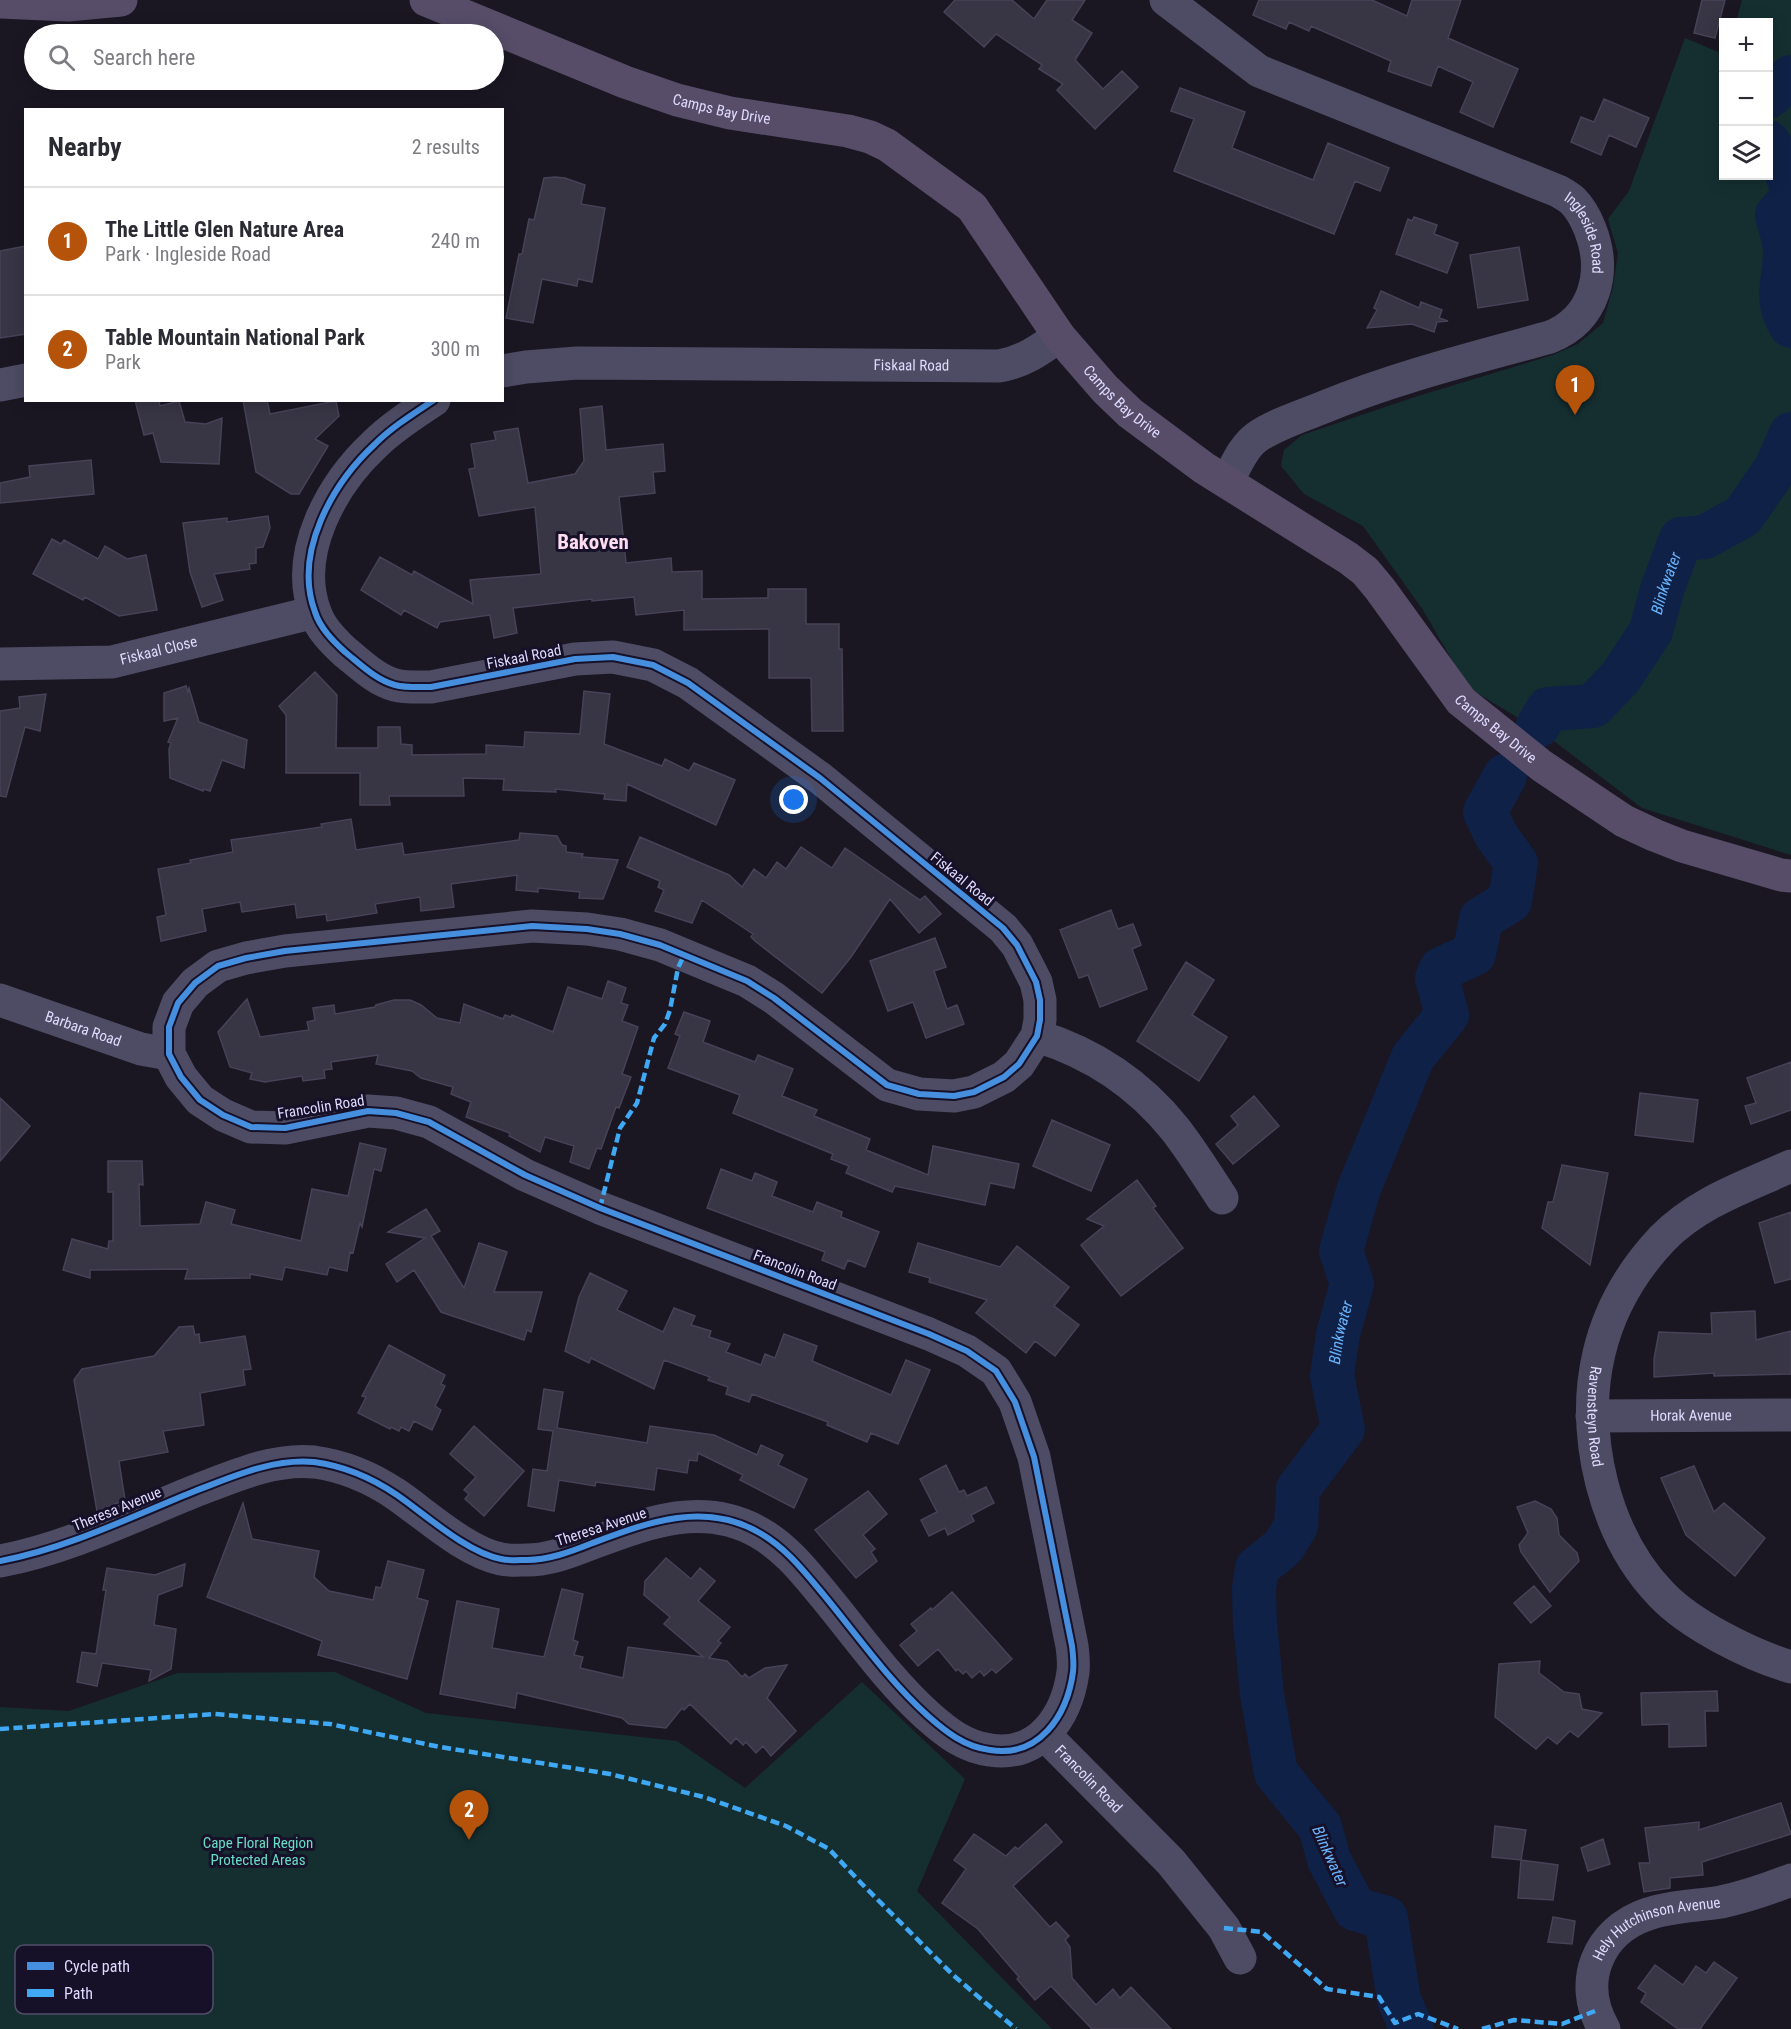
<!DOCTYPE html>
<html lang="en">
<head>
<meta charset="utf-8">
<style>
	:root { --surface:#fff; --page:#f7f7f7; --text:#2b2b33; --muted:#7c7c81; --line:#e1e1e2; --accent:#b45309 }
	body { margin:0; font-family:"Roboto Condensed",sans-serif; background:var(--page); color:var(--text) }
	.controls { position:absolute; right:18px; top:18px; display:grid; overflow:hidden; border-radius:0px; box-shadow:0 3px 15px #0003 }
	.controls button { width:54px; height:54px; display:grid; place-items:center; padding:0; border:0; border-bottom:2px solid var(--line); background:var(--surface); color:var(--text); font:30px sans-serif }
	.you { position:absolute; left:794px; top:800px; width:21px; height:21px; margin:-15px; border:4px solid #fff; border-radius:50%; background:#1a73e8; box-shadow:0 0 0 9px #1a73e833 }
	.badge { display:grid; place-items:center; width:39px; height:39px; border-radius:50%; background:var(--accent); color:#fff; font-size:20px; font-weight:700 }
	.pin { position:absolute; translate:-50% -50px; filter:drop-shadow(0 2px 3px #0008) }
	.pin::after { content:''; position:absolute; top:32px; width:21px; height:18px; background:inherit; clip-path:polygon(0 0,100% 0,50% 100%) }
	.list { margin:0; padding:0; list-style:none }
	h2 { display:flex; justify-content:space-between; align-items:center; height:78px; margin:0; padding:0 24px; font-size:26px }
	h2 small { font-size:20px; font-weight:400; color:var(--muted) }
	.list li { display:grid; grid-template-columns:39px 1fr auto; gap:18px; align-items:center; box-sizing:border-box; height:108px; padding:0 24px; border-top:2px solid var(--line) }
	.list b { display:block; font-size:22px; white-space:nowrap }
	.list p { margin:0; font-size:20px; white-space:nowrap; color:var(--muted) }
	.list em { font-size:20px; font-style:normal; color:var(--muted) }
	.icon { flex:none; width:33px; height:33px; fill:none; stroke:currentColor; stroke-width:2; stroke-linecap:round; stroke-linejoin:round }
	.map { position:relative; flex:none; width:1791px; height:2029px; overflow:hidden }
	.search { position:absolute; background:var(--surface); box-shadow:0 3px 15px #0003; left:24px; top:24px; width:480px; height:66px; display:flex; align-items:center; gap:15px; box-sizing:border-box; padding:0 21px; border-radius:33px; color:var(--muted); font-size:22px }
	.panel { position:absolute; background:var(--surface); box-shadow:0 3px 15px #0003; left:24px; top:108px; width:480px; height:294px; border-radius:0px }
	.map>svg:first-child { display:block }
</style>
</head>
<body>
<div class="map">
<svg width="1791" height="2029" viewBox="0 0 1791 2029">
	<rect width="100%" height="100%" fill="#1a1723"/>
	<!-- green -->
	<path fill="#152f31" d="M1742,0H1791V855L1642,808L1546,735L1474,691L1463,679L1423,610L1363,526L1304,494L1281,466L1284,450L1302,435L1418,396L1553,355L1578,344L1603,323L1613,287L1618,253L1608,219L1629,191L1685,38L1723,54L1724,176H1768V22H1736Z
		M335,1672L426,1713L677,1741L745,1788L862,1682L965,1779L917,1891L1052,2029H0V1707L69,1711L178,1673Z"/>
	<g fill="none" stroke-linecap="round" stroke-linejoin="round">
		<!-- river -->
		<g stroke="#0f2147" stroke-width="44">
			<path d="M1768,97L1791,77"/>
			<path d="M1768,142L1785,169L1791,185"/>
			<path d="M1791,199L1777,215C1780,227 1785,241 1785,252C1785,282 1773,298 1791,326"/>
			<path id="s1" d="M1538,726L1548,709L1593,706L1620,678L1651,631L1662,590L1681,539L1705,537L1743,516L1776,468L1791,434"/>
			<path id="s2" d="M1412,2029L1399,2000L1386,1918L1355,1909L1329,1860L1320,1827L1276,1773L1262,1694L1255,1624L1254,1589L1257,1568L1283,1547L1296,1526L1298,1489L1343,1429L1332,1376L1338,1334L1352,1284L1341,1251L1358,1191L1413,1057L1447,1015L1437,978L1441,969L1474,954L1481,919L1510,901L1516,863L1496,835L1485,812L1505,776"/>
		</g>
	</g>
	<!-- building -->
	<path fill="#383545" stroke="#474257" stroke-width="1.5" d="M955,0H1012L1034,19L1047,0H1085L1072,20L1092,33L1075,60L1103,89L1122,71L1138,87L1095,129L1057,90L1063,84L1039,69L1042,65L996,34L984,47L944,12Z
		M1259,0H1372L1407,16L1412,0H1461L1448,38L1518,69L1493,127L1460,112L1473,82L1438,66L1431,86L1388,71L1391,61L1311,26L1309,31L1289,22L1286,29L1253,15Z
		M1702,0H1725L1715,38L1694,33Z
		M1180,88L1245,112L1232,148L1313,180L1328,143L1389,168L1380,191L1355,181L1334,234L1174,171L1194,119L1171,111Z
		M1604,99L1649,118L1636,147L1609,135L1601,155L1571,142L1581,117L1594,122Z
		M555,177L565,178L585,185L581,204L605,208L592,282L578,279L577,286L542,279L533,323L506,318L519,254H522L529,219L534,220L544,178Z
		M1414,217L1437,225L1434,234L1458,243L1447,273L1396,254L1408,219L1412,221Z
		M26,246V334L0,338V251Z
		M1519,247L1528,300L1478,308L1470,255Z
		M1381,291L1419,308L1421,302L1442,310L1439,318L1448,321L1437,322L1434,332L1412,324L1367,328L1377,310L1374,308Z
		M135,400H159L160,406L179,401L185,422L206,424L222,418L219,464L161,462L153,433L144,435Z
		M243,400H267L270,414L336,401L339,416L315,439L328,446L299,494H291L256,472Z
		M602,406L606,450L663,444L665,471L653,472L655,493L619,497L626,563L671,558L672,572L702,571V599L768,598V589H806V624H839V649H842L843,731H812L811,678H769V629L684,630V610L636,615L634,597L592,601V599L513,608L517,633L494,638L490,615L440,622L437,628L404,610L401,615L361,590L380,557L412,575L414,571L473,604L470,580L541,574L535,507L479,516L469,469L475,468L471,444L496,440L494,432L518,428L528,483L575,474L584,461L580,409Z
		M91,460L94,494L0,503V483L30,477L29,466Z
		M268,516L270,528L263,547L256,548V563L249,564L250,569L214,574L223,600L202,607L190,572L183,523L227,518V522Z
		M52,539L61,544L64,540L98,559L105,546L127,559L146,555L157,610L119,616L85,597L83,600L33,574Z
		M315,672L337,695L336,748H378V727H400L401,744L412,745V755L486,754V745L524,747L525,732L580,734L584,691L610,694L604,744L662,766L665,759L689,771L694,763L735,780L716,825L627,784L626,801L604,799L605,794L555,789L556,792L503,790L504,779L463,778L464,796H389L390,805H360V773H286V715L279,706Z
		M186,686L188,692L189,688L199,722L247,740L244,768L222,760L210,791L204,789L203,791L170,778L169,749L171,743L168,742L178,718L164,721V693Z
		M46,694L40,731L25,727L6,797L0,796V711L20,708L19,697Z
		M351,819L356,850L402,843L404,855L519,840L520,833L557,836L562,845L566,846V852L583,854L582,857L618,860L603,899L579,898L580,892L538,888V892L516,890L517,875L451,884L454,907L421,911L420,897L375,904L377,913L327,921L326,914L297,918L295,904L242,912L240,902L202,909L206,931L161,941L157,917L166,915L158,869L191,863L190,860L233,852L231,840L322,827L321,824Z
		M640,837L729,875L742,887L754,869L766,878L777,862L786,869L801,847L832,868L845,848L920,900L925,896L941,914L919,933L890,899L851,957L822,993L755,941L751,937L753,934L702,900L692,923L655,911L664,890L658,887L660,881L627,867Z
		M1111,910L1118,929L1133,924L1141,945L1132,949L1147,989L1100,1007L1088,975L1079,978L1060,930Z
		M935,938L946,967L934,971L947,1009L957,1005L964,1024L926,1038L913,1002L888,1011L870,961Z
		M1186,962L1214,980L1192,1015L1227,1037L1199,1081L1137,1041Z
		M608,981L626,988L621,1003L628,1005L622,1021L638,1027L622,1074L631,1077L619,1108L616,1107L601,1149L597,1148L589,1169L570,1162L574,1146L545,1137L540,1152L509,1136L510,1133L466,1117L471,1102L451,1094L453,1087L421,1078L412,1071L376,1064L378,1055L331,1062L332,1069L324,1070L325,1078L303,1081L302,1076L265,1082L250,1079L252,1073L230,1067L218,1032L247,999L260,1037L309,1030L307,1022L315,1020L313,1008L334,1005L335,1014L375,1007L376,1005L394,1000H410L421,1005L437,1018L460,1023L464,1004L503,1019L505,1015L511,1017L512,1015L553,1032L568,987L602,999Z
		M684,1012L710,1021L703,1042L755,1062L758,1055L793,1069L782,1096L817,1110L814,1116L870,1139L866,1150L928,1175L933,1146L1019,1164L1014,1188L990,1183L985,1205L895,1186L892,1192L846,1173L849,1166L831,1159L833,1154L733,1113L740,1095L668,1068L680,1036L675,1034Z
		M1791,1062V1110L1751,1124L1745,1106L1756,1103L1747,1078Z
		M1640,1093L1698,1100L1693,1142L1635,1135Z
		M1254,1096L1279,1126L1233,1164L1216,1144L1238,1125L1231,1116Z
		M0,1098L30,1126L0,1161Z
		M1052,1120L1110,1145L1091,1191L1033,1166Z
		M360,1143L386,1149L381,1171L374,1169L362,1227L360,1223L353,1253L350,1252L347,1271L329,1267L327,1275L285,1267L282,1280L250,1274V1278L185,1279L188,1269L90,1270V1278L63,1270L72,1239L108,1249L109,1241H113V1192H108V1161H142L143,1185L139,1184L140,1226L200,1224L206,1202L235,1210L231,1224L301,1241L312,1189L348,1196Z
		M1562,1165L1608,1173L1590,1265L1542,1228L1548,1202H1553Z
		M721,1169L752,1181L755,1173L777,1182L772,1196L813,1212L817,1202L842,1212L841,1217L879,1232L865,1267L848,1260L844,1269L822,1260L825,1252L707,1208Z
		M1137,1180L1156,1206L1153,1208L1183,1248L1121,1296L1081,1245L1104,1226L1087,1219Z
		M426,1209L440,1231L431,1236L464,1288L479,1243L507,1252L494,1292H542L531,1332L527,1330L524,1340L441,1312L414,1270L397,1282L386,1264L425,1238L388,1232Z
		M1791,1212V1279L1775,1283L1759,1223Z
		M918,1243L1000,1267L1017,1246L1069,1287L1054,1306L1079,1325L1055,1356L1035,1341L1026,1353L976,1313L987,1300L929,1282L930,1278L909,1272Z
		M590,1273L627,1291L617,1310L663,1332L674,1308L695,1316L691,1325L711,1331L709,1337L730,1344L726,1352L761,1365L765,1354L775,1358L784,1334L817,1346L812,1361L891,1395L906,1360L930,1370L898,1444L871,1433L867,1442L827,1425L828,1422L752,1394L749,1402L726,1394L728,1387L708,1380L710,1377L664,1360L654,1389L591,1358L589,1363L565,1351L579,1297Z
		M1755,1311L1756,1340L1791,1331V1374L1714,1376V1373L1654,1377V1359L1659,1332L1712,1334L1711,1313Z
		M193,1326L195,1335L199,1334L200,1343L245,1336L251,1369L243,1370L245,1385L200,1393L204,1425L163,1431L168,1452L119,1461L125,1500L97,1511L74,1380L82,1369L154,1356L179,1327Z
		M389,1345L445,1375L441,1384L445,1386L435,1406L441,1410L432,1430L414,1421L409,1431L401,1427L399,1431L391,1427L390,1429L358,1413L366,1397L362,1396Z
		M544,1389L563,1392L557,1428L647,1443L650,1426L714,1435L757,1455L761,1445L783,1455L778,1465L807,1479L794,1508L740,1480L743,1475L698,1453L697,1461L689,1460L687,1473L657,1468L654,1490L596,1482L595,1486L559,1480L554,1511L528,1506L533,1469L547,1471L553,1431L538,1429Z
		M474,1426L524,1471L484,1516L465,1499L469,1494L464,1490L476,1477L450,1454Z
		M946,1465L959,1492L964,1490L967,1496L986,1487L994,1503L971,1515L974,1521L948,1535L945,1528L929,1536L921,1520L937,1512L920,1479Z
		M1694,1466L1714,1512L1724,1503L1765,1538L1735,1576L1686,1535L1661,1478Z
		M868,1491L887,1514L863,1535L875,1549L871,1552L877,1561L856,1578L815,1530Z
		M1535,1501L1551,1509L1557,1518L1559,1535L1577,1553L1579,1561L1550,1592L1521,1552L1519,1545L1528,1533L1517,1507Z
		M243,1503L252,1539L319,1551L314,1577L329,1591L373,1600L376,1587L381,1588L388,1561L424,1570L417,1598L428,1601L407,1679L318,1655L322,1641L207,1597Z
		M666,1558L691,1579L700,1568L715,1581L698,1601L730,1627L718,1641L721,1643L709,1658L727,1661L742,1677L745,1674L749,1678L765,1668L787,1665L767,1698L796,1731L771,1756L763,1746L756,1753L746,1742L743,1745L736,1738L731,1744L690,1704L684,1710L682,1708L666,1728L629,1724L622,1718L517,1693L515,1708L440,1694L457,1601L499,1609L492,1648L544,1657L562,1589L583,1594L573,1640L578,1642L574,1655L583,1657L580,1668L623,1678L628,1647L703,1657L664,1624L670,1617L644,1595L645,1581Z
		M185,1564L182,1586L158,1595L154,1625L176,1629L171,1669L149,1681L151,1670L102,1663L97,1686L77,1682L82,1652L96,1654L106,1590H103L107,1568L155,1575Z
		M1534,1586L1551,1606L1531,1623L1514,1603Z
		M952,1592L1012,1659L996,1673L992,1669L984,1676L980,1671L972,1678L966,1671L963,1674L958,1669L956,1671L938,1649L918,1666L900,1645L917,1631L911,1624L931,1608L932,1610Z
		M1540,1661L1539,1673L1564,1692L1579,1694L1582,1709L1602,1713L1578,1737L1570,1731L1557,1744L1548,1737L1536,1749L1495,1717L1499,1664Z
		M1717,1691L1718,1711H1705L1706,1746L1669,1747V1724L1642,1725L1641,1693Z
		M1781,1803L1791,1834L1702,1862L1703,1875L1670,1878V1888L1644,1892L1639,1863H1650L1645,1828L1699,1822V1830Z
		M1046,1824L1062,1842L1013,1886L1050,1927L1056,1922L1069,1936L1065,1940L1070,1947L1072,1978L1096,2005L1113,1989L1120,1998L1131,1987L1171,2029H1092L1051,1986L1035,2000L1017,1979L1019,1977L978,1929L942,1903L966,1869L954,1860L974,1834L1006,1856L1015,1847L1018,1849Z
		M1495,1826L1526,1830L1521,1860L1492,1857Z
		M1603,1839L1610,1864L1588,1871L1581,1848Z
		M1521,1860L1558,1865L1553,1900L1518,1898Z
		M1553,1917L1575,1921L1572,1944L1548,1942Z
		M1714,1962L1737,1978L1700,2029H1678L1641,2002L1646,1993L1638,1988L1655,1965L1683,1985L1696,1966L1706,1973Z"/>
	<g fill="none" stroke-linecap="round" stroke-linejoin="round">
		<!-- minor -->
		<g stroke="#4e4c64" stroke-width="33">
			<path id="s3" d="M1166,0L1259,71L1558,191C1563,194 1569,197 1573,201C1581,209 1586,219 1590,229C1607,272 1595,319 1550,337C1474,358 1397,377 1324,407C1302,416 1276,424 1257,437C1243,447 1235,467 1227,482"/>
			<path id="s4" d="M502,371L526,367L577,363L999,366C1023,362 1040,350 1059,336"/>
			<path d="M0,385L26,380"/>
			<path id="s5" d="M0,664L112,662L315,612"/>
			<path id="s6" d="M0,1000L141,1049L169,1054"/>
			<path d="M1037,1036C1092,1053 1139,1084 1175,1129C1192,1151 1207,1175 1222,1198"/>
			<path id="s7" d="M1791,1166C1745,1187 1698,1202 1662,1239C1597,1308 1579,1393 1602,1484C1613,1526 1631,1563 1661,1594C1690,1625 1751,1655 1791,1667"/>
			<path id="s8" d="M1592,1416L1791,1415"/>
			<path d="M0,1561C66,1549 133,1516 195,1491C232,1477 273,1458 314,1462C344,1466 372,1478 397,1495C426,1515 466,1552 501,1559C509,1561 519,1560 527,1560C548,1560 570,1552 590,1544C644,1524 702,1500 758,1532C785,1547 803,1570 823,1594C857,1635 888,1680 928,1716C946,1732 965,1747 990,1750C1039,1758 1067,1716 1073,1672C1074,1664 1073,1654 1072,1646L1034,1457L1015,1402L996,1371L967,1351L929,1334L600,1208L525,1175L429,1122L396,1113L368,1111L285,1128L251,1127L223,1115L200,1100L181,1077L169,1054V1027L178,1003L195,983L218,966L246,958L285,951L532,926L587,929L620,934L660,945L747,981L774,998L887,1085L919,1094L954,1096L974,1092L1004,1077L1019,1064L1037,1036L1040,1020V1000L1036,982L1017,945L1003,928L820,778L688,683L653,665L613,657L575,659L431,687C420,687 406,688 395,685C376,680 360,664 345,652C333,641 320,628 315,612C293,553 332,484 375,444C392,427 413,414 434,400"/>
			<path id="s9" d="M1045,1735L1171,1862L1224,1928L1240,1958"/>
			<path id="s10" d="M1604,2029C1577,1983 1597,1931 1648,1914C1671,1906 1697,1906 1721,1902C1745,1897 1768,1889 1791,1880"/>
		</g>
		<!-- major -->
		<g stroke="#574d69" stroke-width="33">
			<path id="s11" d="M426,0L625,82L677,100L730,113L848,131L870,137L887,145L972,207L1059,336L1105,389L1130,413L1204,468L1348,558L1365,571L1380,589L1461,701L1542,766L1624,821L1654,835L1682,846L1781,875L1791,876"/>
			<path d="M0,2L68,5L121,0"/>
		</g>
		<!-- quiet -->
		<path stroke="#3fa9f5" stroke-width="4.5" stroke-dasharray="9 4.5" stroke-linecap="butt" d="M600,1208L620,1128L637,1103L654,1038L665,1024L670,1010L678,968L684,955
			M0,1729L215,1714L330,1724L440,1747L610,1774L704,1797L786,1826L829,1849L861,1883L953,1975L1016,2029
			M1224,1928L1262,1932L1327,1989L1379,1997L1395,2023L1418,2014L1458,2029
			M1482,2029L1514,2020L1562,2024L1595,2011"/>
		<!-- cycleway casing -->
		<g stroke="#161129" stroke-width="10">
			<path id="cycleway" d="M0,1561C66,1549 133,1516 195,1491C232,1477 273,1458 314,1462C344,1466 372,1478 397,1495C426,1515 466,1552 501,1559C509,1561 519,1560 527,1560C548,1560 570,1552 590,1544C644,1524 702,1500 758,1532C785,1547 803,1570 823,1594C857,1635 888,1680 928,1716C946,1732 965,1747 990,1750C1039,1758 1067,1716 1073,1672C1074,1664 1073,1654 1072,1646L1034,1457L1015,1402L996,1371L967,1351L929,1334L600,1208L525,1175L429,1122L396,1113L368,1111L285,1128L251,1127L223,1115L200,1100L181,1077L169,1054V1027L178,1003L195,983L218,966L246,958L285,951L532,926L587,929L620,934L660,945L747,981L774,998L887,1085L919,1094L954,1096L974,1092L1004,1077L1019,1064L1037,1036L1040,1020V1000L1036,982L1017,945L1003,928L820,778L688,683L653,665L613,657L575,659L431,687C420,687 406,688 395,685C376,680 360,664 345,652C333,641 320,628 315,612C293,553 332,484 375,444C392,427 413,414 434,400"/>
		</g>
		<!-- cycleway -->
		<use href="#cycleway" stroke="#468fdf" stroke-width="6"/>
	</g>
	<g text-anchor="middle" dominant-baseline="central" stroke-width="6" stroke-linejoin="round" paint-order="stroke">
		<!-- street labels -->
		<g font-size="15" fill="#dfdafe" stroke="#161129">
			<text stroke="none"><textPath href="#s11" startOffset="316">Camps Bay Drive</textPath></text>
			<text stroke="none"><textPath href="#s3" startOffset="492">Ingleside Road</textPath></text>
			<text stroke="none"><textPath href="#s4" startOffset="410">Fiskaal Road</textPath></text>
			<text stroke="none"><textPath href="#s11" startOffset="838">Camps Bay Drive</textPath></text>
			<text stroke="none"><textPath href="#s5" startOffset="160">Fiskaal Close</textPath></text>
			<text transform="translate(524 657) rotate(-11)">Fiskaal Road</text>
			<text stroke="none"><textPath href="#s11" startOffset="1341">Camps Bay Drive</textPath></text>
			<text transform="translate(962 879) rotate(39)">Fiskaal Road</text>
			<text stroke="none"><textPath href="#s6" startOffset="88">Barbara Road</textPath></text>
			<text transform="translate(321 1107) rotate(-9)">Francolin Road</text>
			<text transform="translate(795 1270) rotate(21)">Francolin Road</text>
			<text stroke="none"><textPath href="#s7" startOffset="345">Ravensteyn Road</textPath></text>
			<text stroke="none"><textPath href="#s8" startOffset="99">Horak Avenue</textPath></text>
			<text transform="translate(117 1509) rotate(-22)">Theresa Avenue</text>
			<text transform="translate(601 1527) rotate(-18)">Theresa Avenue</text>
			<text stroke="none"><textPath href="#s9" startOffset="62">Francolin Road</textPath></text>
			<text stroke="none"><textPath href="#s10" startOffset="144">Hely Hutchinson Avenue</textPath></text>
		</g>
		<!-- park labels -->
		<g font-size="15" fill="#66dec5" stroke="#161129">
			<text x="258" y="1843">Cape Floral Region<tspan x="258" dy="17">Protected Areas</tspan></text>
		</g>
		<!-- water labels -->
		<g font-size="16" font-style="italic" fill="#6ab3fc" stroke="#161129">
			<text stroke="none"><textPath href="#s1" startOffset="210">Blinkwater</textPath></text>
			<text stroke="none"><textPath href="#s2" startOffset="782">Blinkwater</textPath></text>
			<text transform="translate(1330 1856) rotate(66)">Blinkwater</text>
		</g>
		<!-- district labels -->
		<g font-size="21" font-weight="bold" fill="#fedcf0" stroke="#161129">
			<text x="593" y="542">Bakoven</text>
		</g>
	</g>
	<!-- legend -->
	<rect x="15" y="1945" width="198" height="69" rx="9" fill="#161129" stroke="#524d69" stroke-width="1.5"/>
	<rect x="27" y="1962" width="27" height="8" fill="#468fdf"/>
	<rect x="27" y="1989" width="27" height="8" fill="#3fa9f5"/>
	<g font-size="16" fill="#dfdafe">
		<text x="64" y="1972">Cycle path</text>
		<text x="64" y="1999">Path</text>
	</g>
</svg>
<div class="controls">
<button>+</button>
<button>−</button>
<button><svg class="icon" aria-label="layers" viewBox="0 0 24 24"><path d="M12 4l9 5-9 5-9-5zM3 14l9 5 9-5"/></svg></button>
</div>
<div class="you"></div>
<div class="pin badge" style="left:1575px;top:415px">1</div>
<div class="pin badge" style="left:469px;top:1840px">2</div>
<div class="search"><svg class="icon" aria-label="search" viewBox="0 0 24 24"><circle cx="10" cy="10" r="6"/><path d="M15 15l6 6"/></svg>Search here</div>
<section class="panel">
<h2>Nearby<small>2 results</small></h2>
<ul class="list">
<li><span class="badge">1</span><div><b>The Little Glen Nature Area</b><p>Park · Ingleside Road</p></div><em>240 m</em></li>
<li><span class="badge">2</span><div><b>Table Mountain National Park</b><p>Park</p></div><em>300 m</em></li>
</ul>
</section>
</div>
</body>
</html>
